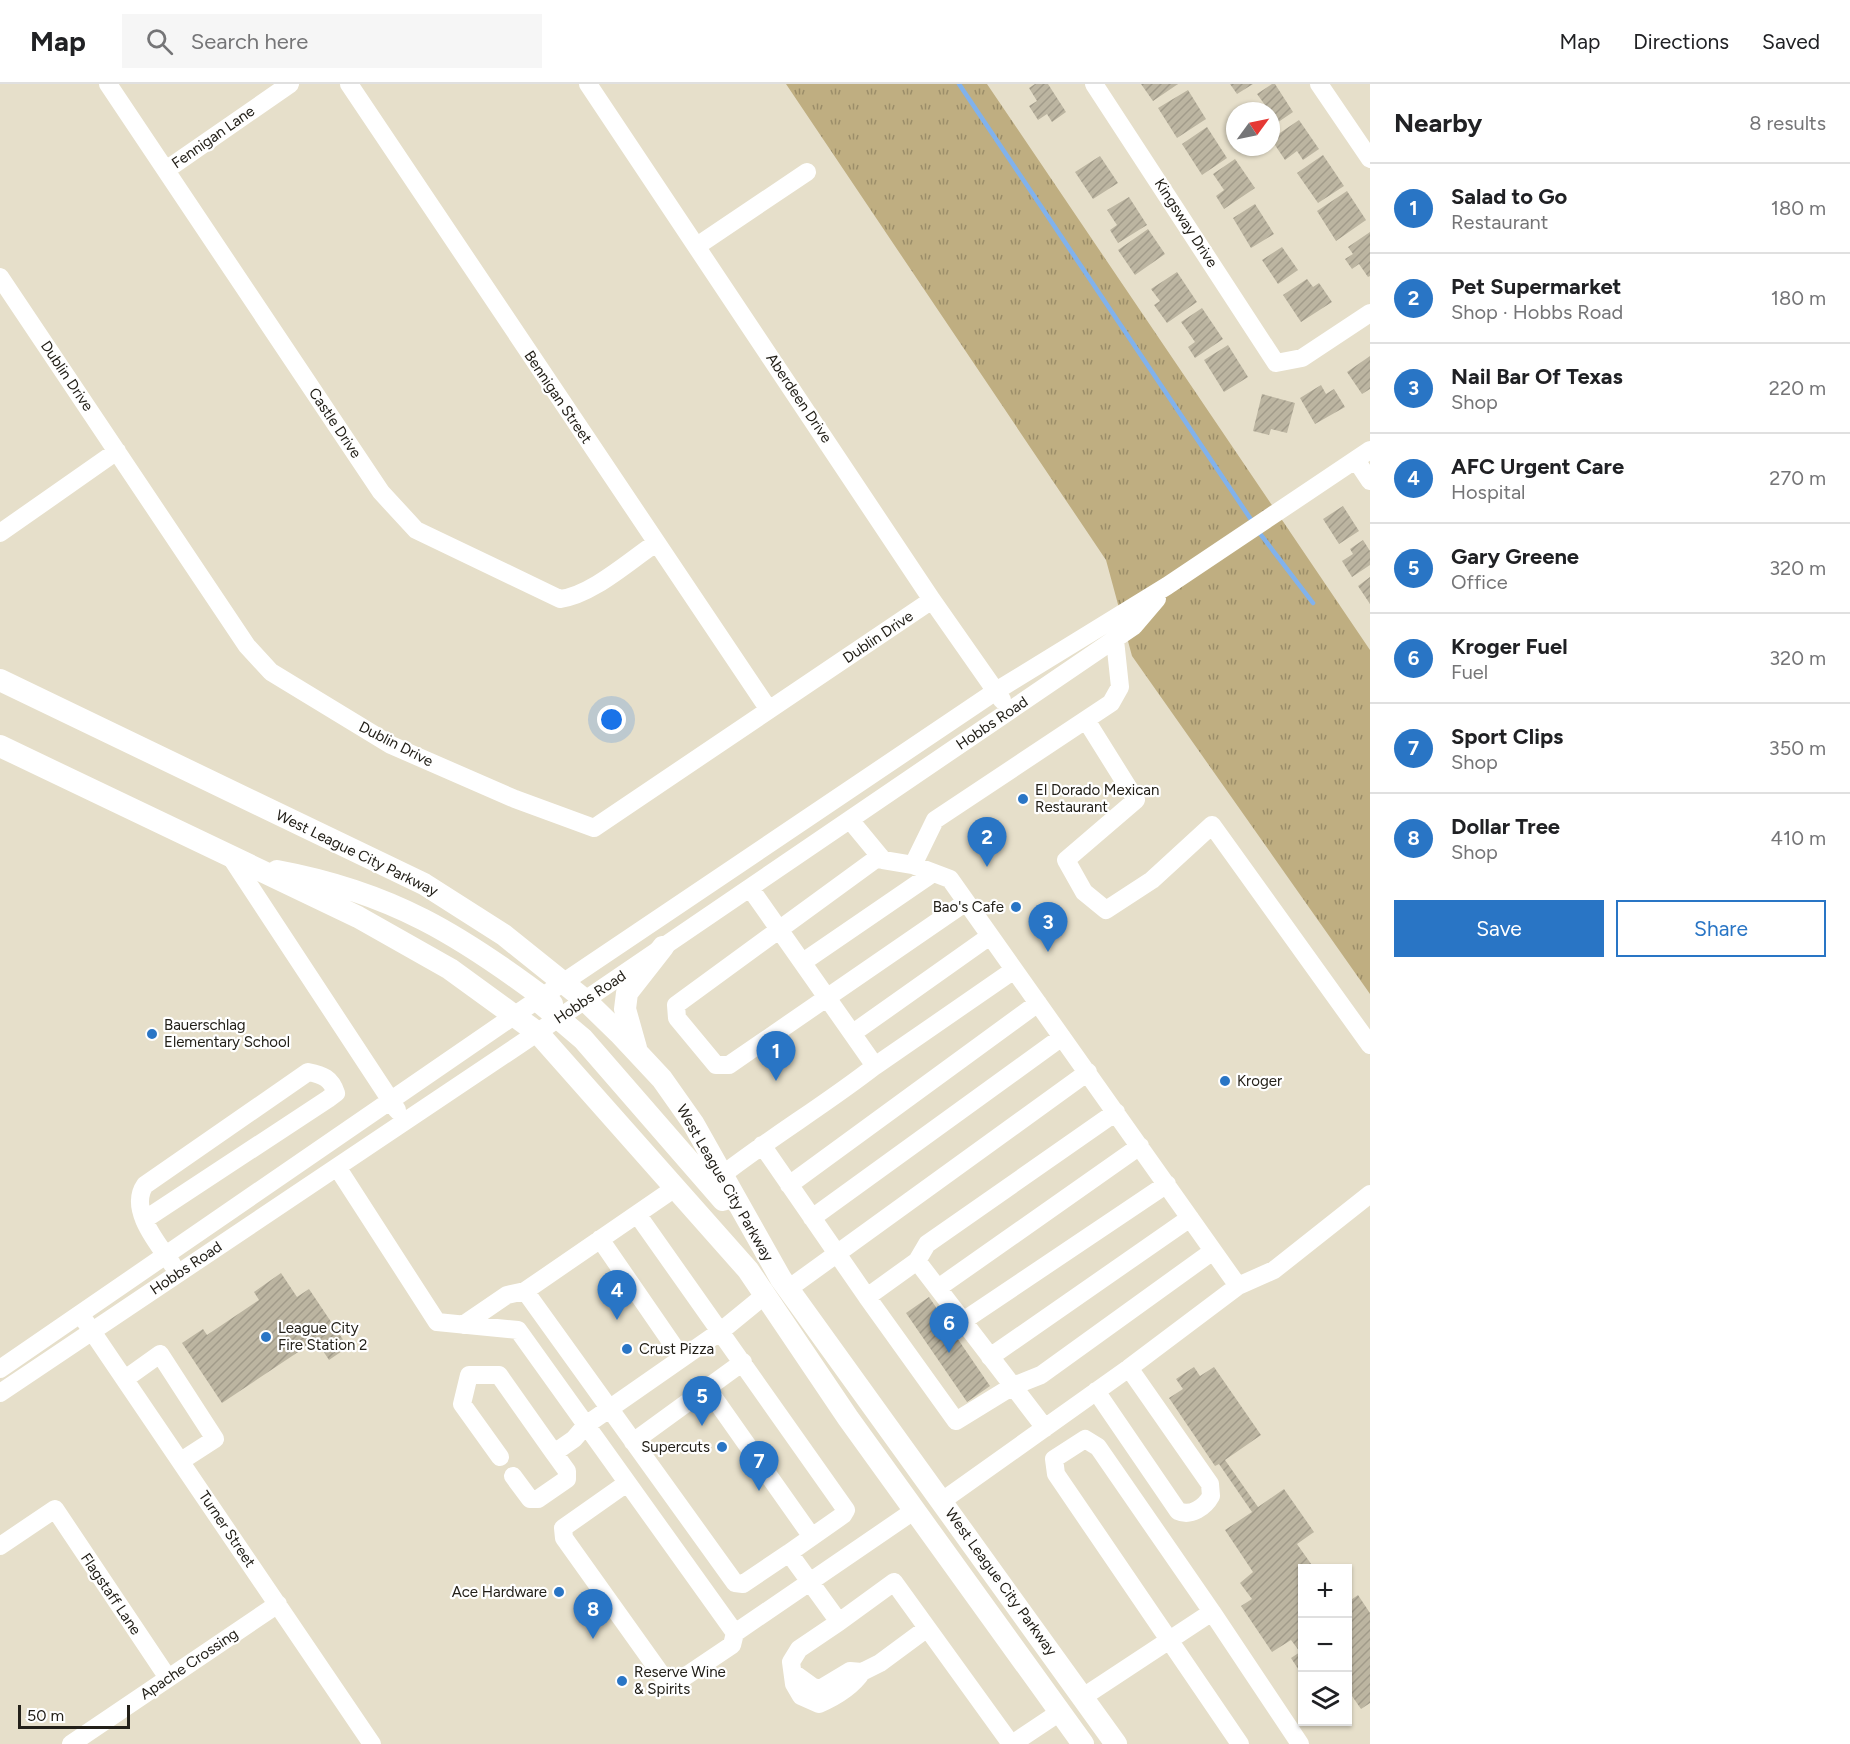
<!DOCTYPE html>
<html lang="en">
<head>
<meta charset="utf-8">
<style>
	:root { --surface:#fff; --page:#f6f6f6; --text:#202124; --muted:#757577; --line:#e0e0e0; --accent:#2975c5 }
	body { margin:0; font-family:Figtree,sans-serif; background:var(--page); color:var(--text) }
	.controls { position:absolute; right:18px; bottom:18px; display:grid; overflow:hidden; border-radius:0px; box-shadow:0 2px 4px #0004 }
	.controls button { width:54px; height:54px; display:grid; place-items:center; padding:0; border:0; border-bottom:2px solid var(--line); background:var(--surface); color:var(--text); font:30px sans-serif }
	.compass { position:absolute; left:1226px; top:18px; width:54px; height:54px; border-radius:50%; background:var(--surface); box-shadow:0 2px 4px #0004; rotate:57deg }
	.scale { position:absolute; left:18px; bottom:15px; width:112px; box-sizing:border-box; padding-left:6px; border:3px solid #232019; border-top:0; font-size:16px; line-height:21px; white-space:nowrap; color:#232019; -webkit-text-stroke:4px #fff; paint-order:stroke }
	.you { position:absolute; left:612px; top:636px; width:21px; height:21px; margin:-15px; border:4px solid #fff; border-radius:50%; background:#1a73e8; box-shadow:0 0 0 9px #1a73e833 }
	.badge { display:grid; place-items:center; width:39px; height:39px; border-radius:50%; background:var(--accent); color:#fff; font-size:20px; font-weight:700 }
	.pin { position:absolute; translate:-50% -50px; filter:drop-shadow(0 2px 3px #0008) }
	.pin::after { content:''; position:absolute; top:32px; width:21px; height:18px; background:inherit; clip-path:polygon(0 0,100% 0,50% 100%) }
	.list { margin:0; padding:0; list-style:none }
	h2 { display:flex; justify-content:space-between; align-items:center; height:78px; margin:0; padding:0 24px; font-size:26px }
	h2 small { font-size:20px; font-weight:400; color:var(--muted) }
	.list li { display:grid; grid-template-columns:39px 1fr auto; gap:18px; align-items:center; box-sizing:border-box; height:90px; padding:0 24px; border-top:2px solid var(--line) }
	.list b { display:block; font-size:22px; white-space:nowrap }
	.list p { margin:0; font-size:20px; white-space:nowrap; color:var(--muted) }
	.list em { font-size:20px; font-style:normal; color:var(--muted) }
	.actions { display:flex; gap:12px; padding:18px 24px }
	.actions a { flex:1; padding:14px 0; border:2px solid var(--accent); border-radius:0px; text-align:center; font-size:21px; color:var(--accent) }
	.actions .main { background:var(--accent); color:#fff }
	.icon { flex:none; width:33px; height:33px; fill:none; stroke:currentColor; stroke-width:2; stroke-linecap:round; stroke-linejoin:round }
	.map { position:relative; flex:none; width:1370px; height:1660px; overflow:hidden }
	header { display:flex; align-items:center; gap:36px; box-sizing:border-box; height:84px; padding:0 30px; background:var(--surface); border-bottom:2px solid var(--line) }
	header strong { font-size:28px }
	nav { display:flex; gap:33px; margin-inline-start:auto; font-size:21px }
	.search { width:420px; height:54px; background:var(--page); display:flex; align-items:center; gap:15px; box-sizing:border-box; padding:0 21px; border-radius:0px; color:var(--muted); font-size:22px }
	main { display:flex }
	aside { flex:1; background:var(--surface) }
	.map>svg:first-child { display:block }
</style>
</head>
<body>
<header>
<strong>Map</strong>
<div class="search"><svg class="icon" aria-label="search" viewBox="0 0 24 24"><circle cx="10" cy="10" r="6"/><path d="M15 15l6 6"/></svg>Search here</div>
<nav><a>Map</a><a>Directions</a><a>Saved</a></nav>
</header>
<main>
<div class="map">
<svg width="1370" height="1660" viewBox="0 0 1370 1660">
	<defs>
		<pattern id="grass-tufts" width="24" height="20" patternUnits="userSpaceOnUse" patternTransform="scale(1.5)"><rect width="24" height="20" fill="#bfae81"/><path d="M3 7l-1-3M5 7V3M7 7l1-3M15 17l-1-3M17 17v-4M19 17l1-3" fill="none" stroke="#9b8d69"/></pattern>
		<pattern id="building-hatch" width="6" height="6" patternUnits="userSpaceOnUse" patternTransform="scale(1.5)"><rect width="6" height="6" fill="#bcb5a1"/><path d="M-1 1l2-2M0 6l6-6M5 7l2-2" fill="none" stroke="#a19b8a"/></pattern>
	</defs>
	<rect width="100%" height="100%" fill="#e6dfca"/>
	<!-- grass -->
	<path fill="url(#grass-tufts)" d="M786,0H987L1370,566V910L1132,572L1106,476Z"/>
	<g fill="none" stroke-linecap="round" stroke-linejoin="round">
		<!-- stream -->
		<path stroke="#81b2ec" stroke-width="4.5" d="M959,0L1254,440
			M1258,447L1313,519"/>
	</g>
	<!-- building -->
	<path fill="url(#building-hatch)" d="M1035,0H1048L1066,28L1052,38L1047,30L1038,36L1029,22L1037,17L1029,4Z
		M1141,0H1178L1153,17Z
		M1230,0H1253L1237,10Z
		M1272,0H1275L1293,28L1271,43V27H1257L1265,21L1257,10Z
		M1188,6L1206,35L1177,54L1158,24Z
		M1299,36L1319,65L1303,76L1297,67L1285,76L1271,55Z
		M1207,43L1227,74L1202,91L1182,60Z
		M1323,71L1344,102L1318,119L1297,89Z
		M1100,72L1118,99L1093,115L1075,88Z
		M1235,75L1255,104L1224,125L1216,112L1224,106L1213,90Z
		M1347,107L1366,136L1336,157L1317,127Z
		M1129,113L1147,141L1118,159L1110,146L1117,141L1107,126Z
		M1255,120L1274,150L1251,164L1233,134Z
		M1148,145L1165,170L1135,191L1118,166Z
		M1370,148V192L1368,193L1359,180L1352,185L1345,175L1353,170L1348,163Z
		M1282,163L1298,186L1278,200L1262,176Z
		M1177,188L1197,218L1167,239L1154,221L1160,217L1151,205Z
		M1307,195L1313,203L1319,199L1332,218L1301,238L1283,211Z
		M1202,224L1223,255L1195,274L1188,263L1195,258L1181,238Z
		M1228,261L1248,293L1224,308L1204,276Z
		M1370,272V305L1362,310L1347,288Z
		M1321,301L1326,310L1334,305L1345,323L1315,340L1300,314Z
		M1262,310L1295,319L1287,349L1271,345L1269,351L1253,347Z
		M1343,422L1359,447L1339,460L1323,435Z
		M1363,456L1370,467V481L1352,493L1342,477L1353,470L1350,465Z
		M1370,493V520L1358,502Z
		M281,1189L297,1213L309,1205L348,1263L329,1276L316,1256L222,1319L182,1259L203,1245L207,1251L259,1216L254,1208Z
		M929,1213L990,1302L967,1318L906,1229Z
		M1194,1283L1200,1292L1214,1283L1261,1351L1225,1376L1258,1423L1284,1405L1314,1448L1297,1460L1314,1484H1302V1591L1291,1574L1300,1568L1291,1556L1272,1568L1241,1522L1252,1515L1240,1499L1253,1488L1225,1446L1252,1428L1219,1380L1215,1382L1169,1314L1183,1305L1176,1295Z
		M1358,1511L1370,1529V1619L1361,1625L1352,1612L1348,1615V1518Z"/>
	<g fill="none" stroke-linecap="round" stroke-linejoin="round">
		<!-- minor -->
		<path stroke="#fff" stroke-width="18" d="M108,0L381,408L416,446L560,515C592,511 629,477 656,459
			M349,0L769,626
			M588,0L932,516L1002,616
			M1094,0L1276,279L1302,274L1370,229
			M1319,0L1370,75
			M166,86L290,0
			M697,162L807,88
			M0,193L247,562L271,588L391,661L515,715L594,744L932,516
			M1356,376L1370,397
			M0,449L117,367
			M1086,636L1136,716L1066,776L1084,808L1106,826L1152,796L1212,741L1370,961
			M850,736L883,776L913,781L935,736L1111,619L1120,603L1115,556
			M230,772L397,1026
			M880,772L676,921L677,934L716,981H729L966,818
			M913,781L950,795L1238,1202L1129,1284L942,1417
			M803,878L933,789
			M853,949L990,852
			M875,982L1014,886
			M762,1061L867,1213L917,1177L1045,1344
			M337,1083L437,1238L518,1246L735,1549L915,1426
			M721,1092C771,1053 825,1021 875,982L750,804
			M789,1101L1038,919
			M637,1130L846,1426L843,1431L789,1469
			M812,1134L1062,953
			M144,1136L328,1015L336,1009C331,994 323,991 308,988L145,1101C128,1125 158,1160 172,1180
			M600,1155L682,1274
			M917,1177L927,1160L1116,1028
			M1238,1202L1274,1186L1370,1110
			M938,1204L1140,1062
			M788,1205L1088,988
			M525,1207L735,1499L743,1500L789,1469L839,1538L894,1498L1011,1660
			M867,1213L956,1337L1013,1302L1041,1291L1213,1167
			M85,1237L372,1660
			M963,1237L1167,1100
			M463,1241L507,1211L525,1207L675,1104
			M990,1273L1190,1134
			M0,1285L515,931L996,607L1167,502L1370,366
			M125,1295L160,1270L215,1355L181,1377
			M707,1304L812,1453
			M1096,1307L1178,1427C1191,1433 1205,1423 1211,1412L1210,1400L1129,1284
			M0,1309L519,961L1134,542L1157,515
			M633,1358L743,1278
			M500,1373L462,1320L469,1291H499L554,1369
			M513,1392L530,1415H538L567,1395V1387L554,1369L574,1355L586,1341L721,1247L765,1211
			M627,1399L563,1444L564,1454L666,1597L677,1598L732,1561L735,1549
			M0,1462L55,1425L168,1594
			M1212,1528L1098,1363L1085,1355L1054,1375L1056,1390L1240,1660
			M839,1538L799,1565L791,1578L794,1600L801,1612L819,1620C835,1613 852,1603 862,1588
			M795,1590L813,1603L820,1605L850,1587L862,1588L880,1579L926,1545
			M1083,1613L1212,1528L1300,1660
			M71,1660L278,1520
			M1012,1660L1060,1628"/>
		<!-- major -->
		<path stroke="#fff" stroke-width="22" d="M0,596L424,800L504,851L585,916L619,949L662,995L693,1039L781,1195L1116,1660
			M0,662L358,833L450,885L538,949L748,1186L848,1334L1083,1660
			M277,787C391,808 461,851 552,920
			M537,916L583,955L723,1116
			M636,964L625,925L627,909L663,863"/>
	</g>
	<!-- markers -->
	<g fill="#2975c5" stroke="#fff" stroke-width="2">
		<circle cx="1023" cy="715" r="6"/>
		<circle cx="1016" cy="823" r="6"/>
		<circle cx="152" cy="950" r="6"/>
		<circle cx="1225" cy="997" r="6"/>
		<circle cx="266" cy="1253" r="6"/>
		<circle cx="627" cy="1265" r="6"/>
		<circle cx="722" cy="1363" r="6"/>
		<circle cx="559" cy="1508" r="6"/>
		<circle cx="622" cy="1597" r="6"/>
	</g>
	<g text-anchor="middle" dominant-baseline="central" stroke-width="4.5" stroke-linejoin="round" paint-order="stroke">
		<!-- street labels -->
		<g font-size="15" fill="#232019" stroke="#fff">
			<text transform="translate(213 53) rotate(-35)">Fennigan Lane</text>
			<text transform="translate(1186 139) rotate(57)">Kingsway Drive</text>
			<text transform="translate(67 292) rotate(56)">Dublin Drive</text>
			<text transform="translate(558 313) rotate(56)">Bennigan Street</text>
			<text transform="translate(799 314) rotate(56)">Aberdeen Drive</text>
			<text transform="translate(335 339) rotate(56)">Castle Drive</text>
			<text transform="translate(878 553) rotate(-34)">Dublin Drive</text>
			<text transform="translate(992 639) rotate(-34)">Hobbs Road</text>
			<text transform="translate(396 660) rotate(27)">Dublin Drive</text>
			<text transform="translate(357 769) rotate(26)">West League City Parkway</text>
			<text transform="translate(590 913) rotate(-34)">Hobbs Road</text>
			<text transform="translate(725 1099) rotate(60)">West League City Parkway</text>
			<text transform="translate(186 1184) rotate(-34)">Hobbs Road</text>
			<text transform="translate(227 1445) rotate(56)">Turner Street</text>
			<text transform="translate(1001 1498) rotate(54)">West League City Parkway</text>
			<text transform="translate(111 1510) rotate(56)">Flagstaff Lane</text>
			<text transform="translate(189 1580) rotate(-34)">Apache Crossing</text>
		</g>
		<!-- poi labels -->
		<g font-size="15" fill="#232019" stroke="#fff" text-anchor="start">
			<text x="1035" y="706">El Dorado Mexican<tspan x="1035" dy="17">Restaurant</tspan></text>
			<text x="1004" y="823" text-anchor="end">Bao's Cafe</text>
			<text x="164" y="941">Bauerschlag<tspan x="164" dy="17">Elementary School</tspan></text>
			<text x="1237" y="997">Kroger</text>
			<text x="278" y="1244">League City<tspan x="278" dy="17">Fire Station 2</tspan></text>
			<text x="639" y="1265">Crust Pizza</text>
			<text x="710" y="1363" text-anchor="end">Supercuts</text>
			<text x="547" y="1508" text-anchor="end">Ace Hardware</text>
			<text x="634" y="1588">Reserve Wine<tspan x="634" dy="17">&amp; Spirits</tspan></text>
		</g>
	</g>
</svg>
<div class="controls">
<button>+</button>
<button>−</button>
<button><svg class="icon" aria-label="layers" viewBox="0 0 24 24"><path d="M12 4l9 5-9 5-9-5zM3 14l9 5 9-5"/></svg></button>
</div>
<svg class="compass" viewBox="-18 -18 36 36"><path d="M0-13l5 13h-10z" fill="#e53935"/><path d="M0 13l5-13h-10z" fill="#757577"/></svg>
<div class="scale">50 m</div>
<div class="you"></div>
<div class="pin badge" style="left:776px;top:997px">1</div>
<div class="pin badge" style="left:987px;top:783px">2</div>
<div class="pin badge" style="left:1048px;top:868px">3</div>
<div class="pin badge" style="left:617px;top:1236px">4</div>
<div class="pin badge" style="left:702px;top:1342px">5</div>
<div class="pin badge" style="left:949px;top:1269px">6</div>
<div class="pin badge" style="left:759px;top:1407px">7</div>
<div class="pin badge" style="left:593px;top:1555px">8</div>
</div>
<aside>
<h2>Nearby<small>8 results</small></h2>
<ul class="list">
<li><span class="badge">1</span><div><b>Salad to Go</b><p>Restaurant</p></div><em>180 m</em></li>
<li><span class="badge">2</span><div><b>Pet Supermarket</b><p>Shop · Hobbs Road</p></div><em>180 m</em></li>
<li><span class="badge">3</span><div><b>Nail Bar Of Texas</b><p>Shop</p></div><em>220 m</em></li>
<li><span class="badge">4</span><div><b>AFC Urgent Care</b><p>Hospital</p></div><em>270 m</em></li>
<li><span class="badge">5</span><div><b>Gary Greene</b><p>Office</p></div><em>320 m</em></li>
<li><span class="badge">6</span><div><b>Kroger Fuel</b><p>Fuel</p></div><em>320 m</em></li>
<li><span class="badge">7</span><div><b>Sport Clips</b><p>Shop</p></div><em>350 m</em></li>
<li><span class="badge">8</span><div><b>Dollar Tree</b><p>Shop</p></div><em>410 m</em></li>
</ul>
<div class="actions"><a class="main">Save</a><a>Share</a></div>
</aside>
</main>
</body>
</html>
